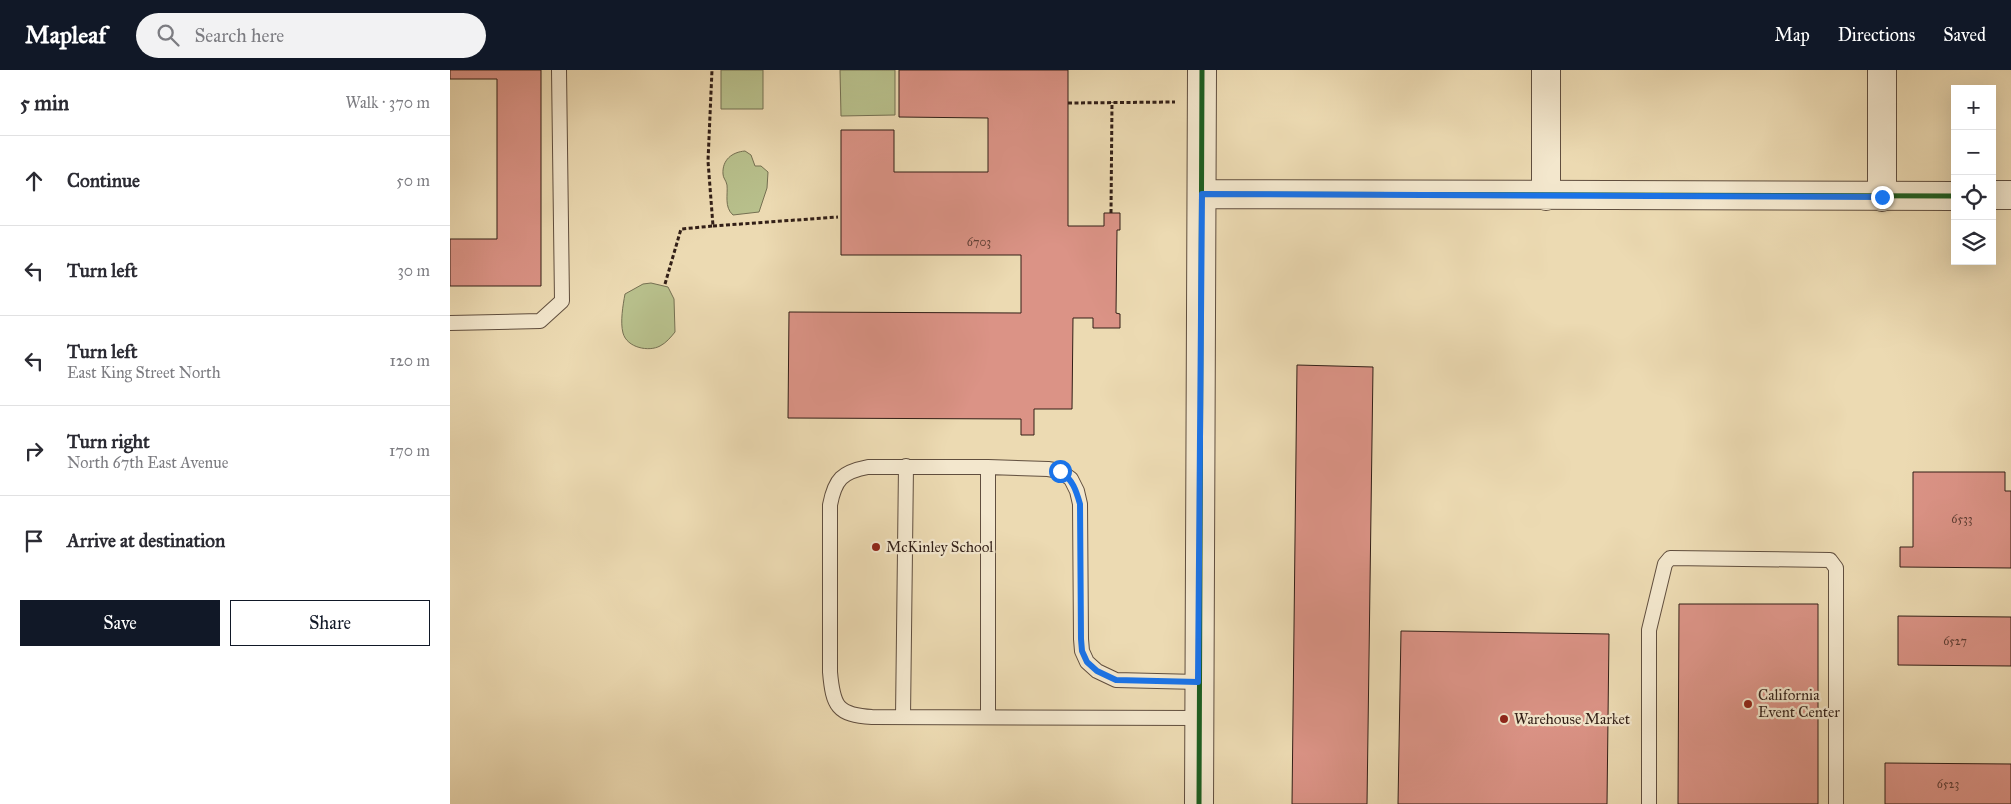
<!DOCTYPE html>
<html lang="en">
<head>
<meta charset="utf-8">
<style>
	:root { --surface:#fff; --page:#f2f2f3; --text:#2b2b33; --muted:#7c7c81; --line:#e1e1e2; --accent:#111827 }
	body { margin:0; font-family:"IM FELL Great Primer",serif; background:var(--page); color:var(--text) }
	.controls { position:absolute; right:15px; top:15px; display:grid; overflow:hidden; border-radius:0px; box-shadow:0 5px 20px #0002 }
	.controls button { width:45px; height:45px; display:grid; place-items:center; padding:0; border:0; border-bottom:1px solid var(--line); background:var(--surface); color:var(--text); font:25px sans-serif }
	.stop { position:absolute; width:15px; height:15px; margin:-11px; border:4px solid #1a73e8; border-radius:50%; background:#fff }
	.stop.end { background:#1a73e8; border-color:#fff; box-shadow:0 1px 5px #0008 }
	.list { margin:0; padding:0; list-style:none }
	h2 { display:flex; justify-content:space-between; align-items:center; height:65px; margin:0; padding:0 20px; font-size:21px }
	h2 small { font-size:16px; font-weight:400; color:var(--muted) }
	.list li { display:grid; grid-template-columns:32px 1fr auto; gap:15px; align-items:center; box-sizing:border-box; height:90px; padding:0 20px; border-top:1px solid var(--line) }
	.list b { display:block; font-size:19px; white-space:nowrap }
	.list p { margin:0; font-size:16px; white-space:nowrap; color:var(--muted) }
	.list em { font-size:16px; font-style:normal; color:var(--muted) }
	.actions { display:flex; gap:10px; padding:15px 20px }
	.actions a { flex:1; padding:11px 0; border:1px solid var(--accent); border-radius:0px; text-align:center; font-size:18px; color:var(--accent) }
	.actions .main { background:var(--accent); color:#fff }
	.icon { flex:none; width:28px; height:28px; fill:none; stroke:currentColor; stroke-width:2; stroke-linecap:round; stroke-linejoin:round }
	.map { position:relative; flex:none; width:1561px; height:734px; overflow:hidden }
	header { display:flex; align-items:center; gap:30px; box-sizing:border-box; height:70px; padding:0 25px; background:var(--accent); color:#fff }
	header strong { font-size:24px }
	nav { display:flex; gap:28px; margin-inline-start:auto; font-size:18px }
	.search { width:350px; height:45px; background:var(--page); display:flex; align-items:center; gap:12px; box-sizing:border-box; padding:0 18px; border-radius:28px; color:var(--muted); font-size:19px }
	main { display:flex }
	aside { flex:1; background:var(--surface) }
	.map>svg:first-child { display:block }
</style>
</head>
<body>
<header>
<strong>Mapleaf</strong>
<div class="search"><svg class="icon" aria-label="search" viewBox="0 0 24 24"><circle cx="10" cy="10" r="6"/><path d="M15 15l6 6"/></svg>Search here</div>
<nav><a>Map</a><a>Directions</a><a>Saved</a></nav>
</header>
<main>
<aside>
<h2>5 min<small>Walk · 370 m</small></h2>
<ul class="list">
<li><svg class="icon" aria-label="ahead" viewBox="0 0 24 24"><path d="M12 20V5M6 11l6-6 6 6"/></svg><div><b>Continue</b></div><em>50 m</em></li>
<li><svg class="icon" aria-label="left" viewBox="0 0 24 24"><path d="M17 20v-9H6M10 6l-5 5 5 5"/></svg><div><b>Turn left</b></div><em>30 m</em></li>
<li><svg class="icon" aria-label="left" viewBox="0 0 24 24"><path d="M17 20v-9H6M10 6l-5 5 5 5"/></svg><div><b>Turn left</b><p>East King Street North</p></div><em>120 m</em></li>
<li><svg class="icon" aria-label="right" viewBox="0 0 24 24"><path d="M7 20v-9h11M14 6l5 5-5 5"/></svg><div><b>Turn right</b><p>North 67th East Avenue</p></div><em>170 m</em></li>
<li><svg class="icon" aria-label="arrive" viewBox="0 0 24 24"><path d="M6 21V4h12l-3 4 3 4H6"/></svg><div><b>Arrive at destination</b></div></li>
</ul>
<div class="actions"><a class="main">Save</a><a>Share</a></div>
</aside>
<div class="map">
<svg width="1561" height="734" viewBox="0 0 1561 734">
	<rect width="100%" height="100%" fill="#ecdab2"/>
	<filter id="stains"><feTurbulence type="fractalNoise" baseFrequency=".004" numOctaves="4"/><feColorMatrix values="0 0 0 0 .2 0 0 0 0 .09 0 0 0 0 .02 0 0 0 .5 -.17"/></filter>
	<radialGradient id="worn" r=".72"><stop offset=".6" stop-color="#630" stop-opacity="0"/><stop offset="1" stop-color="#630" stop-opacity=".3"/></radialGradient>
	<!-- green -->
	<path fill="#b8c08c" stroke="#757052" d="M271,0H313V39H271Z
		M390,0H445V45L391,46Z
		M295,81L301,85L305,96H311L318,102L317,118L309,142L283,145C274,137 278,125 277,115C276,110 273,108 273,104C272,90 282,82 295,81Z
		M201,213L218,217L224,229L225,262C221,267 216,273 210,276C199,282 177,278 173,263C170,252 173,235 175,224L193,214Z"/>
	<!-- building -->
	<path fill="#db9386" stroke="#321f17" d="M0,0H91V216H0V169H47V9H0Z
		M449,0H618V156H654V143H670V160H667L666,243L670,244V258H643V248H623L622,339H584V365H571V349L338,348L339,242L571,243V185H391V60H444V102H538V48L449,47Z
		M847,295L923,297L917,734H842Z
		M1463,402H1555V421H1561V498L1450,497V477H1463Z
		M1229,534H1368V734H1228Z
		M1448,546L1561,547V596L1448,595Z
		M951,561L1159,564L1157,734H948Z
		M1435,693L1561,694V734H1435Z"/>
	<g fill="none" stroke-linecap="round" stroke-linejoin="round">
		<!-- service casing -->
		<g stroke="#604e3e" stroke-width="16">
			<path id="service" d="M0,253L90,251L112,231L109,0
				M538,397V647
				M453,647L456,396
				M748,648L422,647C387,645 383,636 380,602V435C385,409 392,402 418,397H538L598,399L610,401L621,409L627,421L630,434L631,569L632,581L637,592L647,601L666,610L748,612
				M1199,734V560L1215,494L1220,488L1380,490L1386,498V734"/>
		</g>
		<!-- minor casing -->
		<g stroke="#604e3e" stroke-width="30">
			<path id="minor" d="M1432,0V127
				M752,124L1505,126
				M1542,125H1561
				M1096,126V0
				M749,734L752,0"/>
		</g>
		<!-- path -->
		<path stroke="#321f17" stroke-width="3" stroke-dasharray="4 2.5" stroke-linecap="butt" d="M618,33L725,32
			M661,143L662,32
			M263,156L388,147
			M215,214L231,159L263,156L258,91L262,0"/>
		<!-- service -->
		<use href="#service" stroke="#f3e7cd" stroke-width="14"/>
		<!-- minor -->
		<use href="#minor" stroke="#f3e7cd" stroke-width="28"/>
		<!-- cycleway casing -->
		<g stroke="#f3e7cd" stroke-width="8">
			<path id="cycleway" d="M752,124L1505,126
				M749,734L752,0"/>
		</g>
		<!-- cycleway -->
		<use href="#cycleway" stroke="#1b5e20" stroke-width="5"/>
	</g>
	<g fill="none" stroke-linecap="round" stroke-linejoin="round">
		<!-- route -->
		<path stroke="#1a73e8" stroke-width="6" d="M610,401C623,410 626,420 630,434L631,569L632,581L637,592L647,601L666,610L748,612L752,124L1432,127"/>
	</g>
	<!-- markers -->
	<g fill="#8f2418" stroke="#f3e7cd" stroke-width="2">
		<circle cx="426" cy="477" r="5"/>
		<circle cx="1298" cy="634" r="5"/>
		<circle cx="1054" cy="649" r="5"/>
	</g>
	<g text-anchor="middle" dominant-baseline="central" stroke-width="4.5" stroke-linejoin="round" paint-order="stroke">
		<!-- number labels -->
		<g font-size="12" fill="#5c3c33">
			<text x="529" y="172">6703</text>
			<text x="1512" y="449">6533</text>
			<text x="1505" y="571">6527</text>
			<text x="1498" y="714">6523</text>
		</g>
		<!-- poi labels -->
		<g font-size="15" fill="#321f17" stroke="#f3e7cd" text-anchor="start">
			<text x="436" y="477">McKinley School</text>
			<text x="1308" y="625">California<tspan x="1308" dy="17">Event Center</tspan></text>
			<text x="1064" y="649">Warehouse Market</text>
		</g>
	</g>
	<rect width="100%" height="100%" filter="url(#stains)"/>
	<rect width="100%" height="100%" fill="url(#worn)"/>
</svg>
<div class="controls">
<button>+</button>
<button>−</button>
<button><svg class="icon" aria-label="locate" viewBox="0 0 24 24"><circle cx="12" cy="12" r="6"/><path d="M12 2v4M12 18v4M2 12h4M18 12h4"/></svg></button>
<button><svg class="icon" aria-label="layers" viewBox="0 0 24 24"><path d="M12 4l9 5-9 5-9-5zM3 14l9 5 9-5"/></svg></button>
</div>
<div class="stop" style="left:610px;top:401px"></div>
<div class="stop end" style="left:1432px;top:127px"></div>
</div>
</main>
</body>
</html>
